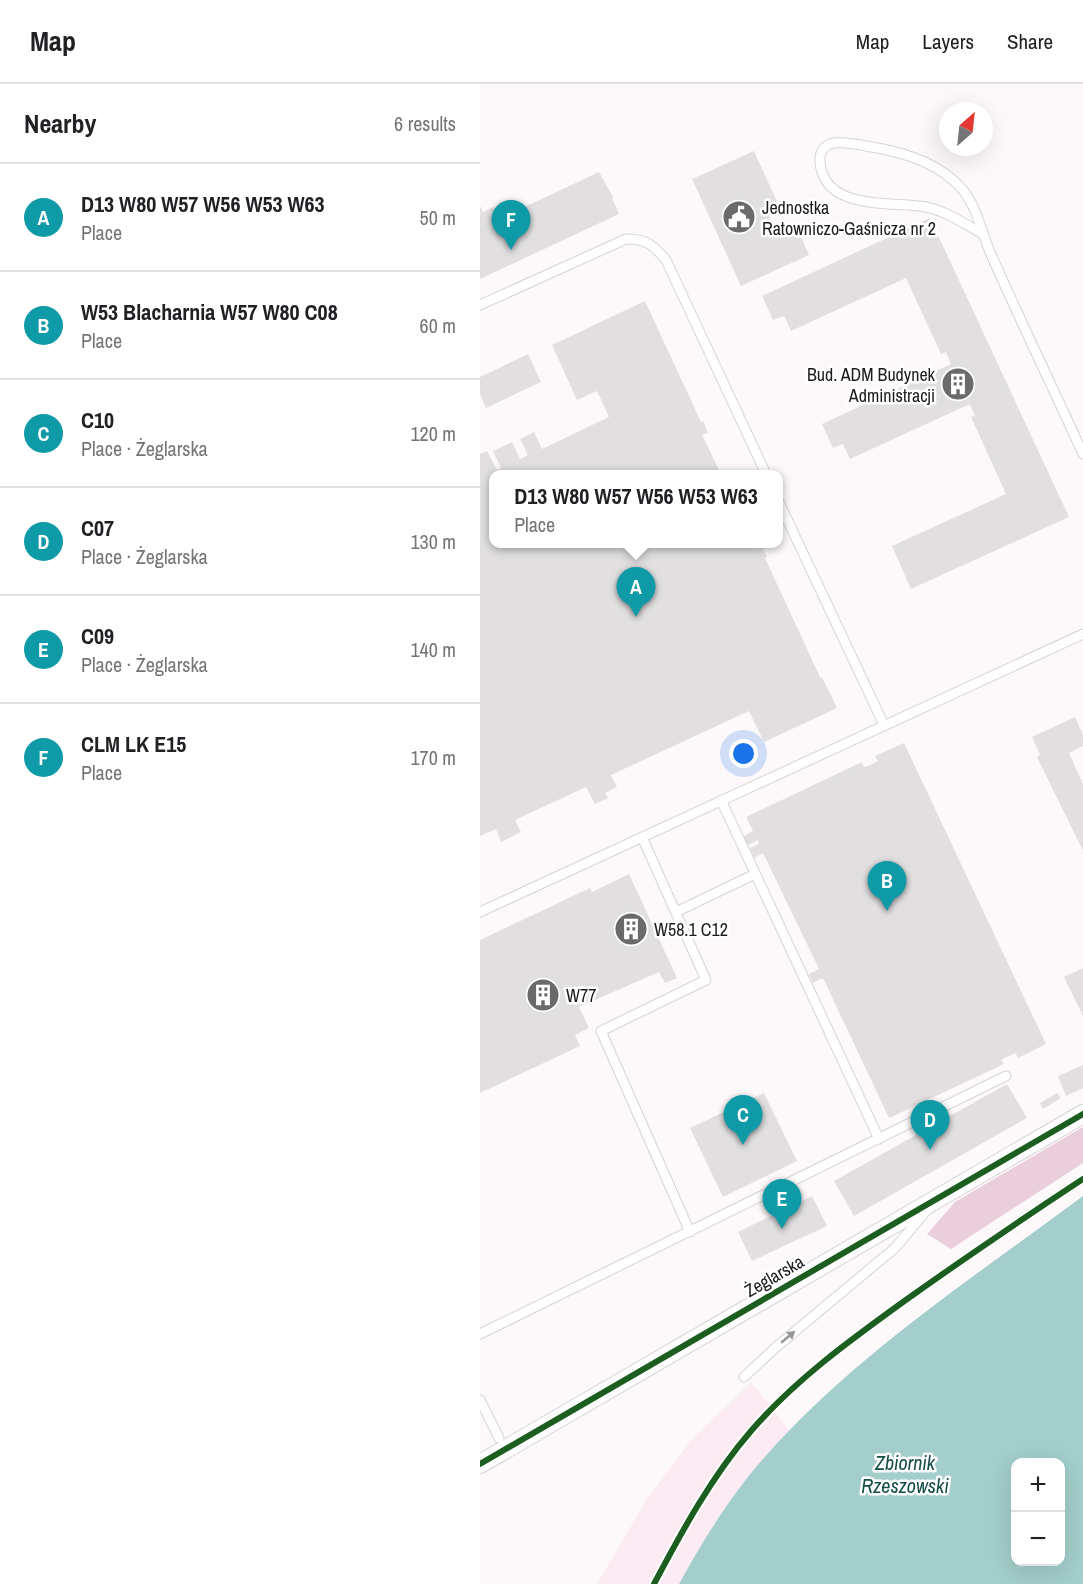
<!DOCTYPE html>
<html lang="en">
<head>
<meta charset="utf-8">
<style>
	:root { --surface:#fff; --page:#f6f6f6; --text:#202124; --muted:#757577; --line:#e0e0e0; --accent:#6b696a }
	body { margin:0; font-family:"Archivo Narrow",sans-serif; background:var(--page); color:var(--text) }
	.controls { position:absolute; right:18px; bottom:18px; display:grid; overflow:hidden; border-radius:12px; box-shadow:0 6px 24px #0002 }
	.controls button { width:54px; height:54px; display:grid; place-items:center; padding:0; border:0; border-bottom:2px solid var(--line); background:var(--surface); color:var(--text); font:30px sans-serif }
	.compass { position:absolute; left:459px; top:18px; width:54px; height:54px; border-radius:50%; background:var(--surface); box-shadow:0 6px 24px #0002; rotate:27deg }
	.you { position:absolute; left:264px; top:670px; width:21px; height:21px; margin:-15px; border:4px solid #fff; border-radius:50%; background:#1a73e8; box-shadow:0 0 0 9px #1a73e833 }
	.badge { display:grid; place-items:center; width:39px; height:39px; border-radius:50%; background:var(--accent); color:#fff; font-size:20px; font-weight:700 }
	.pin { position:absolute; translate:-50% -50px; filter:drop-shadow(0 2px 3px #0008) }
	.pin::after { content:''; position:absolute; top:32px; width:21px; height:18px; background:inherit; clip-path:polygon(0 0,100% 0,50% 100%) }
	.popup { position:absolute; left:9px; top:386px; width:294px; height:78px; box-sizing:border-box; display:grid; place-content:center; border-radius:12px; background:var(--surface); filter:drop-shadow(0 2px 4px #0005); font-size:20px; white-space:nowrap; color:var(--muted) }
	.popup b { font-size:22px; color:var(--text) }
	.popup::after { content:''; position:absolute; left:50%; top:100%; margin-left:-12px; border:12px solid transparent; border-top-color:var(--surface) }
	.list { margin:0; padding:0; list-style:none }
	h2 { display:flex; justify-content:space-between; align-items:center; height:78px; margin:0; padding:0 24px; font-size:26px }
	h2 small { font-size:20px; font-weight:400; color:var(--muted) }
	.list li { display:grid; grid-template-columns:39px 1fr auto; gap:18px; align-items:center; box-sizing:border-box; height:108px; padding:0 24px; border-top:2px solid var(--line) }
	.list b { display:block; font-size:22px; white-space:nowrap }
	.list p { margin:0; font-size:20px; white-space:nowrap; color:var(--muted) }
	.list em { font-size:20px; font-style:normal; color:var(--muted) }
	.map { position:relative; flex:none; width:603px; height:1500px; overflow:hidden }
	header { display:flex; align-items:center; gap:36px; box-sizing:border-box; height:84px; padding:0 30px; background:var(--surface); border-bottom:2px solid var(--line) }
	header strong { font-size:28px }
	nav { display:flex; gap:33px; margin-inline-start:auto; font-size:21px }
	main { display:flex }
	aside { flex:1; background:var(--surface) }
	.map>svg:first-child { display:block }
</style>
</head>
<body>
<header>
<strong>Map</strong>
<nav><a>Map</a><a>Layers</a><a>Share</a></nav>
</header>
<main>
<aside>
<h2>Nearby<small>6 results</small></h2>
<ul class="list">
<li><span class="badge" style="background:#0f9aa8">A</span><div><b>D13 W80 W57 W56 W53 W63</b><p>Place</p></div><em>50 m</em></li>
<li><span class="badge" style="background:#0f9aa8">B</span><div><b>W53 Blacharnia W57 W80 C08</b><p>Place</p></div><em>60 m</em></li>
<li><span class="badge" style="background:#0f9aa8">C</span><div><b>C10</b><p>Place · Żeglarska</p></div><em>120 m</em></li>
<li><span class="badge" style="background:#0f9aa8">D</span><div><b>C07</b><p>Place · Żeglarska</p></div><em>130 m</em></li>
<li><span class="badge" style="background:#0f9aa8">E</span><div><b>C09</b><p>Place · Żeglarska</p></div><em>140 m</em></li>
<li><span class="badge" style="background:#0f9aa8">F</span><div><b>CLM LK E15</b><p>Place</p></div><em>170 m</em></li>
</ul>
</aside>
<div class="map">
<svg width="603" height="1500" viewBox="0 0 603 1500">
	<rect width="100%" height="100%" fill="#fdf9fb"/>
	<!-- green -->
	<path fill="#fcebf3" d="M271,1298L310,1347C266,1392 229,1444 199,1500H117L167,1415L209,1359Z"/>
	<!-- forest -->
	<path fill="#eacedc" d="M603,1043V1079L471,1165L447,1150L475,1118Z"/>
	<!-- water -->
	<path fill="#a3cecb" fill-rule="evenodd" d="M603,1112V1500H199C222,1458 251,1411 283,1375C374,1271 493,1194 603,1112ZM536,1378H580V1478H536Z"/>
	<!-- building -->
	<path fill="#e1dfe0" d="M274,67L299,122L287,128L296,147L315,139L329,171L261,202L212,95Z
		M119,88L133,113L132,114L139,130L0,195V122L3,128L13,123L19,135Z
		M450,134L589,433L431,505L412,462L526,410L491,333L495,332L490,320L370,375L363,360L353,364L342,340L471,280L466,268L461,270L426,194L311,247L304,232L293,236L282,212Z
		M165,217L221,338L223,337L228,349L222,351L241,390H14V460H273L276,465L281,462L287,473L285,474L340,593H342L357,624L284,658L269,627L131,691L137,703L125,709L128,714L115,720L106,703L35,736L41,748L21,758L16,745L0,752V370L7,367L17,386L21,384L13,367L32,358L40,375L48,371L40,355L54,348L62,365L129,333L117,307L97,316L72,261Z
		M48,270L61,298L6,324L0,310V293Z
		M595,633L603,651V662L589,669L603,700V767L557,673L560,671L552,653Z
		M424,659L566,960L538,974L535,969L521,976L524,980L409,1034L343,894L333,899L329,890L339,885L283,769L274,774L270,764L279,760L278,756L268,761L264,752L273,747L266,733L382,678L384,683L390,681L398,677L395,672Z
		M149,790L197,894L185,899L179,888L99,923L109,944L95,951L100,962L0,1009V856L110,804L112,808Z
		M603,884V932L584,893Z
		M603,981V1004L586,1012L578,992Z
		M527,1000L547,1034L374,1132L354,1097Z
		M284,1009L317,1077L243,1113L210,1044Z
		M577,1009L581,1014L563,1025L560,1019Z
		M332,1112L347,1142L272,1177L258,1148Z"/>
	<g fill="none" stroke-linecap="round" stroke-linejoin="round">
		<!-- service casing -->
		<g stroke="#d7d3d5" stroke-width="11">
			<path id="service" d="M503,150C485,140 466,127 446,123C410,117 344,127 340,78C339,70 343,63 350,60C360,57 375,60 386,62C417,67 449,75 473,96C496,115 499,142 510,168C540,236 572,302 603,370
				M0,221L146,155C167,155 173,161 186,176L286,390
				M298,416L404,641
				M241,716L399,1055
				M162,753L226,896L121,947L210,1148
				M0,828L603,550
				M196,828L275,790
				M0,1250L526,992
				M264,1293L295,1264L415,1164L446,1127
				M0,1316L19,1354"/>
		</g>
		<!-- minor casing -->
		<g stroke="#d7d3d5" stroke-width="20">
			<path id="minor" d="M0,1380L603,1030"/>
		</g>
		<!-- service -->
		<use href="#service" stroke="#fffefe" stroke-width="9"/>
		<!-- minor -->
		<use href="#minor" stroke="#fffefe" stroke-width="18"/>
		<!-- cycleway casing -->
		<g stroke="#fff" stroke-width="10">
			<path id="cycleway" d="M0,1380L603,1030
				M174,1500C202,1447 232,1392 271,1347C315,1296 369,1257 423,1218C482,1176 542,1135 603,1095"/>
		</g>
		<!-- cycleway -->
		<use href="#cycleway" stroke="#1b5e20" stroke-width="6"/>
	</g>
	<!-- one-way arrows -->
	<defs><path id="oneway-solid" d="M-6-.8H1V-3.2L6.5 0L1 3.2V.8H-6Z" transform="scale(1.5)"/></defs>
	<use fill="#999898" href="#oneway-solid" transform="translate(308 1253) rotate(-40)"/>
	<!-- icons -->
	<defs>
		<g id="civic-disc" transform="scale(1.725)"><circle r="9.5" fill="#6b696a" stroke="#fff"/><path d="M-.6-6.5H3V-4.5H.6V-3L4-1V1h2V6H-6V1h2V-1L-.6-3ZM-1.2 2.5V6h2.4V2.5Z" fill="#fff"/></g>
		<g id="building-disc" transform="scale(1.725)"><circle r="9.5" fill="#6b696a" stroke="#fff"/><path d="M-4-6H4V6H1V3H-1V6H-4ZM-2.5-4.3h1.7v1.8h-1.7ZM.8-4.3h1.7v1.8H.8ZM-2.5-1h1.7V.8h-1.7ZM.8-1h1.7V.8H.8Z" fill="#fff"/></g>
	</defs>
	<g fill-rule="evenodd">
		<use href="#civic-disc" x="259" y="133"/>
		<use href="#building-disc" x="478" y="300"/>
		<use href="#building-disc" x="151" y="845"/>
		<use href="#building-disc" x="63" y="911"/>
	</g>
	<g text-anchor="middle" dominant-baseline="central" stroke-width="5" stroke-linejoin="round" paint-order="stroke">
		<!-- poi labels -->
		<g font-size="18" fill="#1d1b1c" stroke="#fff" text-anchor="start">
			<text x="282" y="123">Jednostka<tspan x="282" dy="21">Ratowniczo-Gaśnicza nr 2</tspan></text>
			<text x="455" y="290" text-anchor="end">Bud. ADM Budynek<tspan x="455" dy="21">Administracji</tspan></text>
			<text x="174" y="845">W58.1 C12</text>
			<text x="86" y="911">W77</text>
		</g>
		<!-- street labels -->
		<g font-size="18" fill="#1d1b1c" stroke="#fff">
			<text transform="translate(294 1192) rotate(-30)">Żeglarska</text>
		</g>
		<!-- water labels -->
		<g font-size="20" font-style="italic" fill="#154d4a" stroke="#fff">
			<text x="425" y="1378">Zbiornik<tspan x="425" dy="23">Rzeszowski</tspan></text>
		</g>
	</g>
</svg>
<div class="controls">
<button>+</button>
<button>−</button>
</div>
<svg class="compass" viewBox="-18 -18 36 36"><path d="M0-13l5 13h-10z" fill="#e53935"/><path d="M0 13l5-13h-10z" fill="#757577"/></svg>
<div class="you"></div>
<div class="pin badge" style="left:156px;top:533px;background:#0f9aa8">A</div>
<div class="popup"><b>D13 W80 W57 W56 W53 W63</b>Place</div>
<div class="pin badge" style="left:407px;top:827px;background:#0f9aa8">B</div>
<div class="pin badge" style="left:263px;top:1061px;background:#0f9aa8">C</div>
<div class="pin badge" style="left:450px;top:1066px;background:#0f9aa8">D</div>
<div class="pin badge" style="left:302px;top:1145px;background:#0f9aa8">E</div>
<div class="pin badge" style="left:31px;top:166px;background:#0f9aa8">F</div>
</div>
</main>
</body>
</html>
